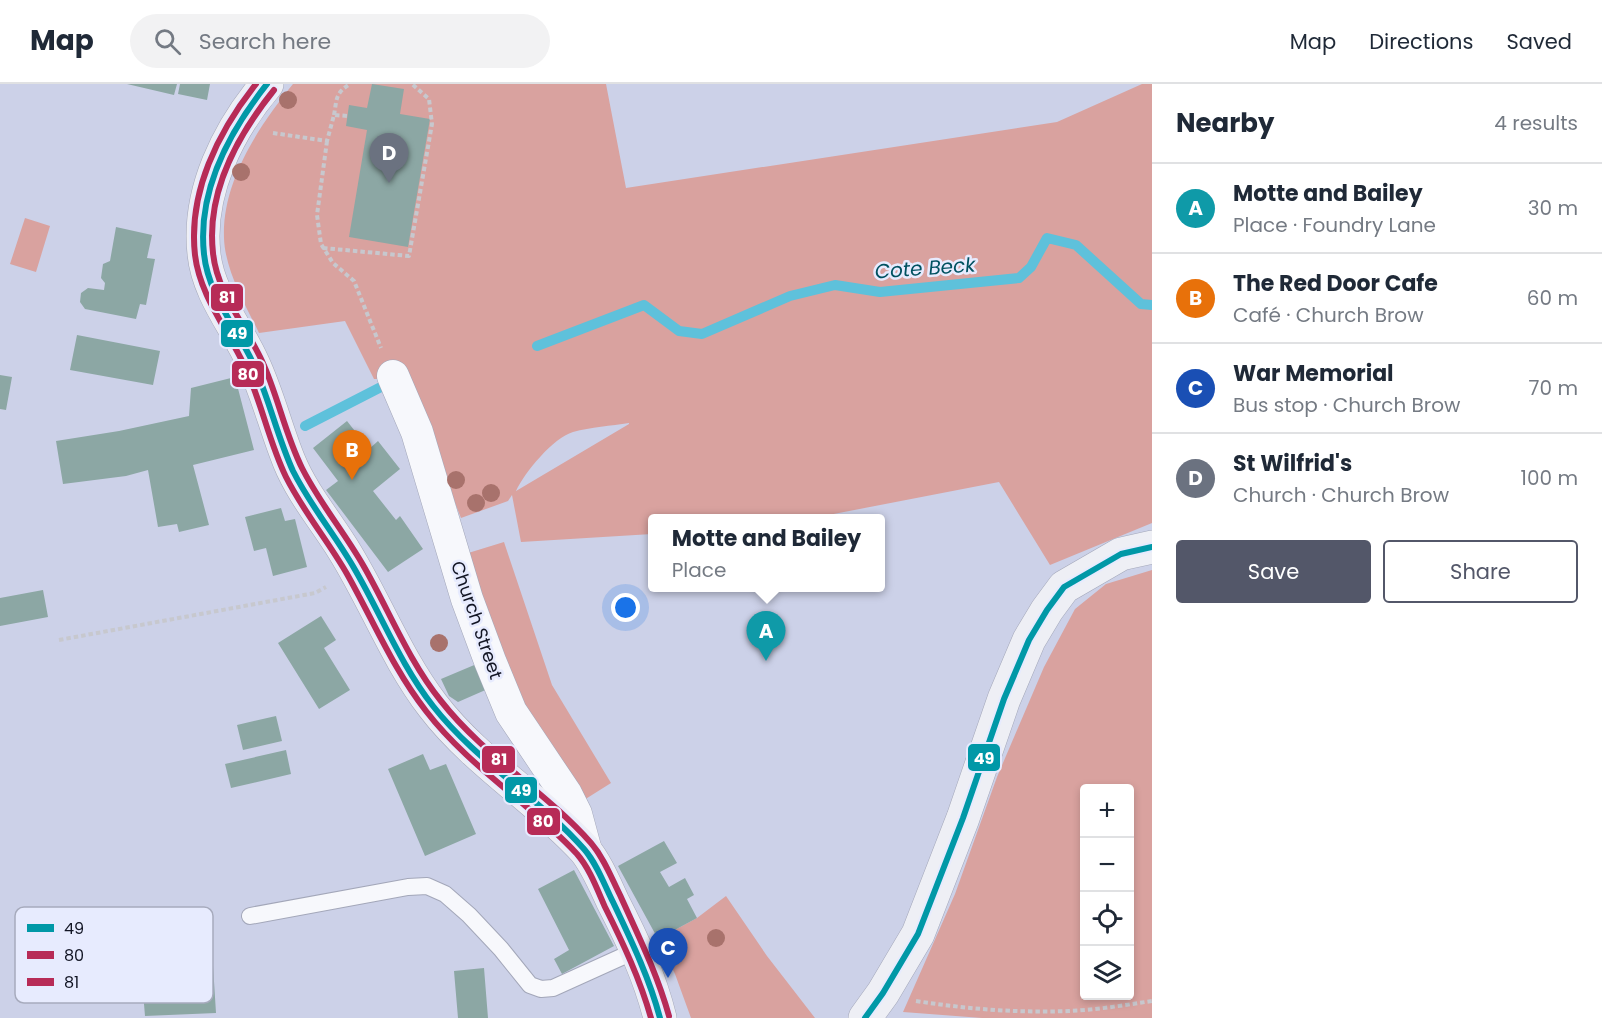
<!DOCTYPE html>
<html lang="en">
<head>
<meta charset="utf-8">
<style>
	:root { --surface:#fff; --page:#f2f2f3; --text:#1f2937; --muted:#747a83; --line:#e0e1e3; --accent:#535769 }
	body { margin:0; font-family:Poppins,sans-serif; background:var(--page); color:var(--text) }
	.controls { position:absolute; right:18px; bottom:18px; display:grid; overflow:hidden; border-radius:6px; box-shadow:0 3px 9px #0003 }
	.controls button { width:54px; height:54px; display:grid; place-items:center; padding:0; border:0; border-bottom:2px solid var(--line); background:var(--surface); color:var(--text); font:30px sans-serif }
	.you { position:absolute; left:626px; top:524px; width:21px; height:21px; margin:-15px; border:4px solid #fff; border-radius:50%; background:#1a73e8; box-shadow:0 0 0 9px #1a73e833 }
	.badge { display:grid; place-items:center; width:39px; height:39px; border-radius:50%; background:var(--accent); color:#fff; font-size:20px; font-weight:700 }
	.pin { position:absolute; translate:-50% -50px; filter:drop-shadow(0 2px 3px #0008) }
	.pin::after { content:''; position:absolute; top:32px; width:21px; height:18px; background:inherit; clip-path:polygon(0 0,100% 0,50% 100%) }
	.popup { position:absolute; left:648px; top:430px; width:237px; height:78px; box-sizing:border-box; display:grid; place-content:center; border-radius:6px; background:var(--surface); filter:drop-shadow(0 2px 4px #0005); font-size:20px; white-space:nowrap; color:var(--muted) }
	.popup b { font-size:22px; color:var(--text) }
	.popup::after { content:''; position:absolute; left:50%; top:100%; margin-left:-12px; border:12px solid transparent; border-top-color:var(--surface) }
	.list { margin:0; padding:0; list-style:none }
	h2 { display:flex; justify-content:space-between; align-items:center; height:78px; margin:0; padding:0 24px; font-size:26px }
	h2 small { font-size:20px; font-weight:400; color:var(--muted) }
	.list li { display:grid; grid-template-columns:39px 1fr auto; gap:18px; align-items:center; box-sizing:border-box; height:90px; padding:0 24px; border-top:2px solid var(--line) }
	.list b { display:block; font-size:22px; white-space:nowrap }
	.list p { margin:0; font-size:20px; white-space:nowrap; color:var(--muted) }
	.list em { font-size:20px; font-style:normal; color:var(--muted) }
	.actions { display:flex; gap:12px; padding:18px 24px }
	.actions a { flex:1; padding:14px 0; border:2px solid var(--accent); border-radius:6px; text-align:center; font-size:21px; color:var(--accent) }
	.actions .main { background:var(--accent); color:#fff }
	.icon { flex:none; width:33px; height:33px; fill:none; stroke:currentColor; stroke-width:2; stroke-linecap:round; stroke-linejoin:round }
	.map { position:relative; flex:none; width:1152px; height:934px; overflow:hidden }
	header { display:flex; align-items:center; gap:36px; box-sizing:border-box; height:84px; padding:0 30px; background:var(--surface); border-bottom:2px solid var(--line) }
	header strong { font-size:28px }
	nav { display:flex; gap:33px; margin-inline-start:auto; font-size:21px }
	.search { width:420px; height:54px; background:var(--page); display:flex; align-items:center; gap:15px; box-sizing:border-box; padding:0 21px; border-radius:33px; color:var(--muted); font-size:22px }
	main { display:flex }
	aside { flex:1; background:var(--surface) }
	.map>svg:first-child { display:block }
</style>
</head>
<body>
<header>
<strong>Map</strong>
<div class="search"><svg class="icon" aria-label="search" viewBox="0 0 24 24"><circle cx="10" cy="10" r="6"/><path d="M15 15l6 6"/></svg>Search here</div>
<nav><a>Map</a><a>Directions</a><a>Saved</a></nav>
</header>
<main>
<div class="map">
<svg width="1152" height="934" viewBox="0 0 1152 934">
	<rect width="100%" height="100%" fill="#ccd1e8"/>
	<!-- green -->
	<path fill="#d9a29f" fill-rule="evenodd" d="M293,0H606L626,104L1057,38L1142,0H1152V439L1050,481L999,398L813,434H652V450L521,458L512,411L508,417L461,434L403,288L384,295H374L345,237L259,249C245,220 225,186 224,154C222,97 259,42 293,0ZM629,339V340L516,407C525,388 553,354 573,348C591,343 611,342 629,339Z
		M25,134L50,142L36,188L10,180Z
		M504,458L552,601L611,699L584,716L534,649L465,470Z
		M1152,486V934H982L903,928L955,810L997,693L1044,583L1075,525L1106,500ZM1084,704H1130V912H1084Z
		M726,812L767,872L815,934H691L675,890L658,855L697,834Z"/>
	<g fill="none" stroke-linecap="round" stroke-linejoin="round">
		<!-- stream -->
		<path stroke="#5ec1db" stroke-width="10" d="M537,262L644,221L679,247L702,250L790,212L835,201L880,208L1019,194L1031,183L1047,154L1076,161L1141,220L1152,221
			M305,342L381,303"/>
	</g>
	<!-- building -->
	<path fill="#8ca7a4" d="M127,0H177L174,11Z
		M180,0H210L207,16L178,10Z
		M372,0L404,5L400,30L430,35L408,163L349,153L367,46L346,42L349,21L367,24Z
		M116,143L152,151L147,174L155,175L146,221L140,220L136,235L85,225L80,218L81,209L88,204L104,206L105,199L101,194L103,180L110,177Z
		M77,251L160,267L153,301L70,286Z
		M0,291L12,293L6,326L0,325Z
		M235,293L254,366L193,381L209,441L179,448L177,440L158,443L148,386L126,392L63,400L56,357L119,347L189,332L191,304Z
		M347,337L369,365L378,357L400,385L373,407L396,436L400,432L423,465L388,488L326,406L338,397L313,364Z
		M281,424L285,437L295,435L307,483L273,492L266,464L254,467L245,433Z
		M43,506L48,533L0,542V514Z
		M321,532L336,556L324,564L350,606L319,625L278,559Z
		M479,579L490,604L458,618L449,612L441,595Z
		M276,632L282,657L243,666L237,641Z
		M286,666L291,690L231,704L225,680Z
		M423,670L430,686L446,680L476,750L425,772L388,685Z
		M664,757L677,779L660,788L669,803L685,794L694,811L687,815L697,834L658,855L618,782Z
		M574,786L614,862L562,890L554,875L569,866L538,805Z
		M198,835L199,859L170,861L168,838Z
		M212,866L216,929L145,932L142,896L179,895L178,868Z
		M484,884L488,934H458L454,887Z"/>
	<g fill="none" stroke-linecap="round" stroke-linejoin="round">
		<!-- lane casing -->
		<g stroke="#a3a7b9" stroke-width="18">
			<path id="lane" d="M250,832L408,803L427,802L445,810L469,831L501,865L530,901L541,905L553,904L637,866"/>
		</g>
		<!-- street casing -->
		<g stroke="#a3a7b9" stroke-width="33">
			<path id="street" d="M393,292L417,348L467,515L490,577L511,628L566,710L576,730L586,767"/>
		</g>
		<!-- secondary casing -->
		<g stroke="#a3a7b9" stroke-width="34">
			<path id="secondary" d="M267,0C228,46 197,108 204,170C208,210 237,243 253,279C268,311 276,345 289,377C302,409 325,436 343,465C375,516 396,574 433,622C475,677 537,714 584,765C596,779 605,801 613,818C632,855 650,893 660,934
				M865,934L883,909L918,850L963,734L1004,615L1029,556L1047,526L1064,503L1121,470L1152,463"/>
		</g>
		<!-- path -->
		<path stroke="#c7c8ce" stroke-width="4" stroke-dasharray="4.5 3" stroke-linecap="butt" d="M334,31C337,15 335,9 350,0
			M273,49L327,57L334,31L348,32
			M327,57L317,131L321,160L333,179L354,197L381,264
			M323,164L409,172L432,40L429,15L412,0
			M59,556L315,509L326,503
			M916,917C967,925 1017,929 1069,927C1096,926 1125,921 1152,917"/>
		<!-- lane -->
		<use href="#lane" stroke="#f7f8fc" stroke-width="16"/>
		<!-- street -->
		<use href="#street" stroke="#f7f8fc" stroke-width="32"/>
		<!-- secondary -->
		<use href="#secondary" stroke="#eeeff5" stroke-width="33"/>
		<!-- bus-1 casing -->
		<g stroke="#e7ebfe" stroke-width="10">
			<path id="bus-1" d="M267,0C229,48 197,106 204,170C208,210 236,243 253,279C269,314 277,352 293,387C310,421 335,451 354,484C381,530 400,580 433,622C476,677 538,713 584,765C597,780 604,800 613,818C631,856 649,893 660,934
				M865,934L883,909L918,850L963,734L1004,615L1029,556L1047,526L1064,503L1121,470L1152,463"/>
		</g>
		<!-- bus-2 casing -->
		<g stroke="#e7ebfe" stroke-width="10">
			<path id="bus-2" d="M256,0C218,48 188,108 195,171C200,213 229,247 246,285C262,320 269,358 286,393C303,427 328,457 347,490C373,536 393,585 426,627C469,683 530,719 577,770C590,785 597,805 605,823C623,859 640,895 651,934"/>
		</g>
		<!-- bus-3 casing -->
		<g stroke="#e7ebfe" stroke-width="10">
			<path id="bus-3" d="M274,6C237,52 206,108 213,169C217,209 246,242 262,277C278,312 285,350 302,384C319,418 344,448 363,481C389,526 408,576 441,617C484,672 545,707 591,759C604,774 611,793 620,811C638,851 657,889 669,932"/>
		</g>
		<!-- bus-1 -->
		<use href="#bus-1" stroke="#0098a7" stroke-width="6"/>
		<!-- bus-2 -->
		<use href="#bus-2" stroke="#b72b57" stroke-width="6"/>
		<!-- bus-3 -->
		<use href="#bus-3" stroke="#b72b57" stroke-width="6"/>
	</g>
	<!-- trees -->
	<g fill="#a8726c">
		<circle cx="288" cy="16" r="9"/>
		<circle cx="241" cy="88" r="9"/>
		<circle cx="456" cy="396" r="9"/>
		<circle cx="491" cy="409" r="9"/>
		<circle cx="476" cy="419" r="9"/>
		<circle cx="439" cy="559" r="9"/>
		<circle cx="716" cy="854" r="9"/>
	</g>
	<g text-anchor="middle" dominant-baseline="central" stroke-width="5" stroke-linejoin="round" paint-order="stroke">
		<!-- street labels -->
		<g font-size="18" fill="#121524" stroke="#e7ebfe">
			<text transform="translate(477 536) rotate(71)">Church Street</text>
		</g>
		<!-- water labels -->
		<g font-size="20" font-style="italic" fill="#005160" stroke="#e7ebfe">
			<text transform="translate(925 184) rotate(-4)">Cote Beck</text>
		</g>
	</g>
	<!-- legend -->
	<rect x="15" y="823" width="198" height="96" rx="9" fill="#e7ebfe" stroke="#a7abbd" stroke-width="1.5"/>
	<rect x="27" y="840" width="27" height="8" fill="#0098a7"/>
	<rect x="27" y="867" width="27" height="8" fill="#b72b57"/>
	<rect x="27" y="894" width="27" height="8" fill="#b72b57"/>
	<g font-size="16" fill="#121524">
		<text x="64" y="850">49</text>
		<text x="64" y="877">80</text>
		<text x="64" y="904">81</text>
	</g>
	<g stroke="#e7ebfe" stroke-width="2">
		<rect x="210" y="199" width="34" height="29" rx="6" fill="#b72b57"/>
		<rect x="220" y="235" width="34" height="29" rx="6" fill="#0098a7"/>
		<rect x="231" y="276" width="34" height="28" rx="6" fill="#b72b57"/>
		<rect x="967" y="659" width="34" height="29" rx="6" fill="#0098a7"/>
		<rect x="481" y="661" width="35" height="29" rx="6" fill="#b72b57"/>
		<rect x="504" y="692" width="34" height="28" rx="6" fill="#0098a7"/>
		<rect x="526" y="723" width="35" height="29" rx="6" fill="#b72b57"/>
	</g>
	<g font-size="16" text-anchor="middle" font-weight="bold" fill="#fff">
		<text x="227" y="219">81</text>
		<text x="237" y="255">49</text>
		<text x="248" y="296">80</text>
		<text x="984" y="680">49</text>
		<text x="499" y="681">81</text>
		<text x="521" y="712">49</text>
		<text x="543" y="743">80</text>
	</g>
</svg>
<div class="controls">
<button>+</button>
<button>−</button>
<button><svg class="icon" aria-label="locate" viewBox="0 0 24 24"><circle cx="12" cy="12" r="6"/><path d="M12 2v4M12 18v4M2 12h4M18 12h4"/></svg></button>
<button><svg class="icon" aria-label="layers" viewBox="0 0 24 24"><path d="M12 4l9 5-9 5-9-5zM3 14l9 5 9-5"/></svg></button>
</div>
<div class="you"></div>
<div class="pin badge" style="left:766px;top:577px;background:#0f9aa8">A</div>
<div class="popup"><b>Motte and Bailey</b>Place</div>
<div class="pin badge" style="left:352px;top:396px;background:#e8710a">B</div>
<div class="pin badge" style="left:668px;top:894px;background:#1a4fb4">C</div>
<div class="pin badge" style="left:389px;top:99px;background:#6b7280">D</div>
</div>
<aside>
<h2>Nearby<small>4 results</small></h2>
<ul class="list">
<li><span class="badge" style="background:#0f9aa8">A</span><div><b>Motte and Bailey</b><p>Place · Foundry Lane</p></div><em>30 m</em></li>
<li><span class="badge" style="background:#e8710a">B</span><div><b>The Red Door Cafe</b><p>Café · Church Brow</p></div><em>60 m</em></li>
<li><span class="badge" style="background:#1a4fb4">C</span><div><b>War Memorial</b><p>Bus stop · Church Brow</p></div><em>70 m</em></li>
<li><span class="badge" style="background:#6b7280">D</span><div><b>St Wilfrid's</b><p>Church · Church Brow</p></div><em>100 m</em></li>
</ul>
<div class="actions"><a class="main">Save</a><a>Share</a></div>
</aside>
</main>
</body>
</html>
